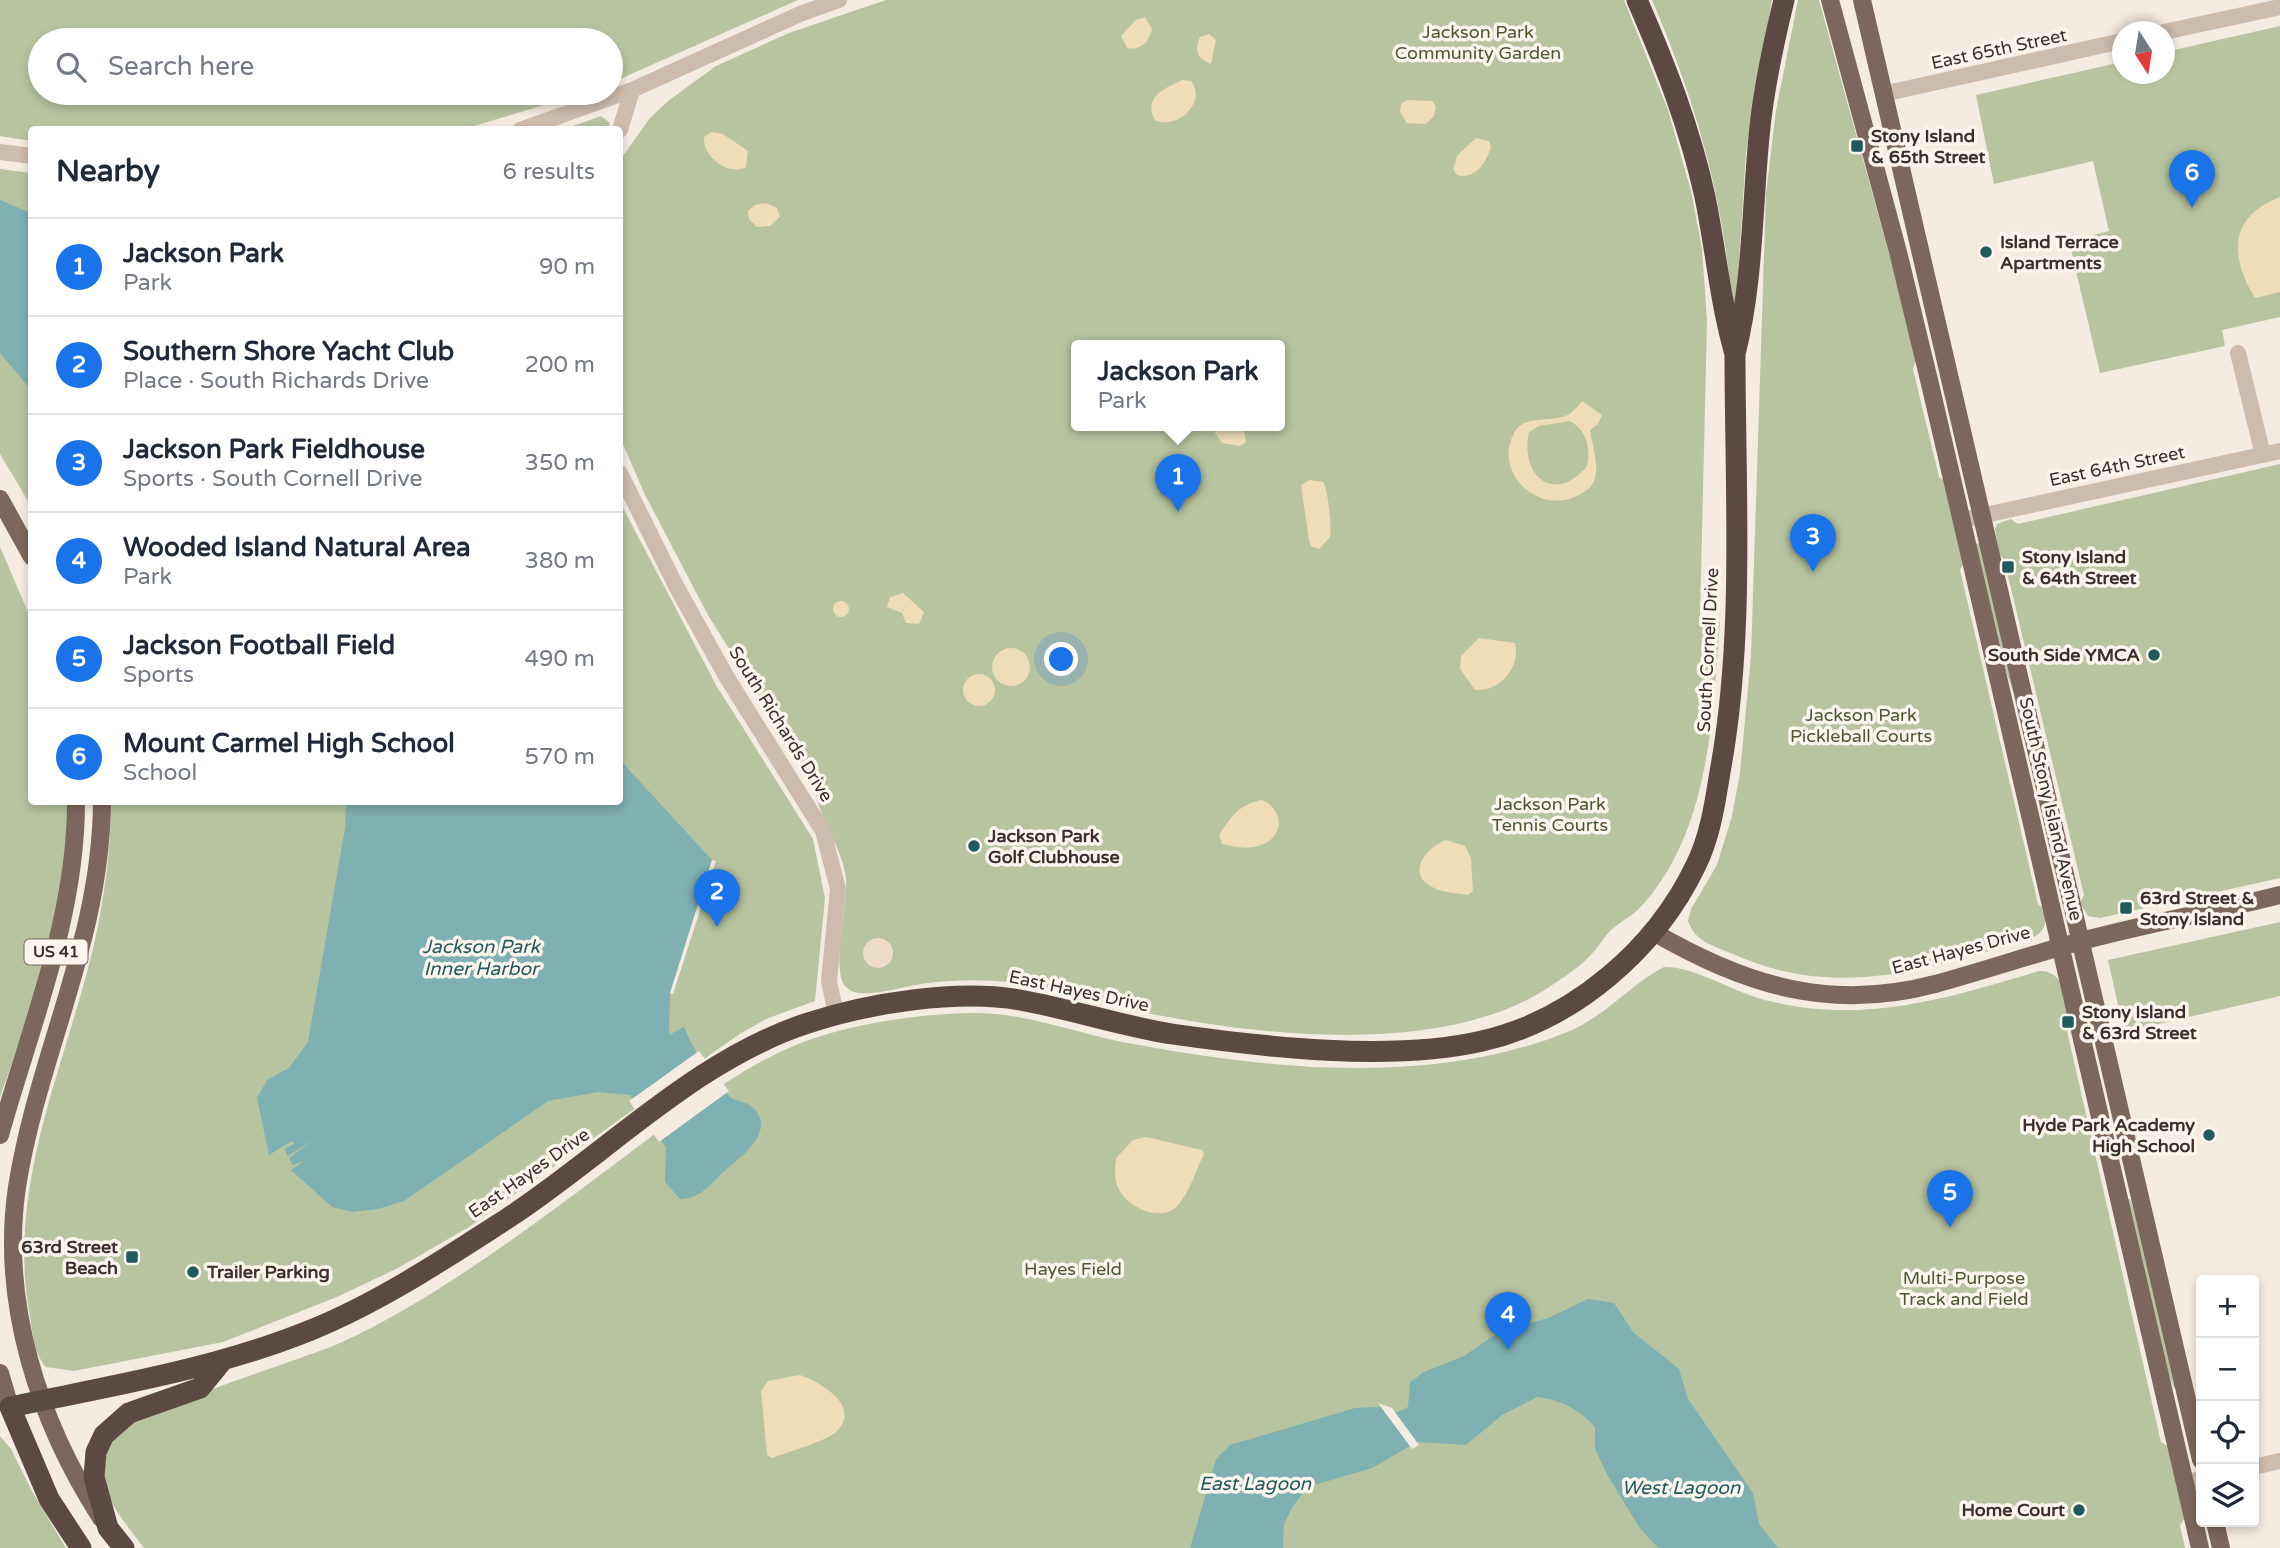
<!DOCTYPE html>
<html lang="en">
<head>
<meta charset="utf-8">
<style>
	:root { --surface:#fff; --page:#f6f6f7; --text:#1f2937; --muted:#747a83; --line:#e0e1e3; --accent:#1a73e8 }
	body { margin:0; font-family:"Varela Round",sans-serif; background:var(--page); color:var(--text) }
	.controls { position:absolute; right:21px; bottom:21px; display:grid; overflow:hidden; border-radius:7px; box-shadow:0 4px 10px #0003 }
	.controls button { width:63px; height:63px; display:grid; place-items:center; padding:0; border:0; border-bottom:2px solid var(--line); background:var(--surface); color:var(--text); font:35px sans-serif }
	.compass { position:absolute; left:2112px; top:21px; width:63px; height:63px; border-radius:50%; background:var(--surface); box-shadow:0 4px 10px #0003; rotate:168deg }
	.you { position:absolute; left:1062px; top:660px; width:24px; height:24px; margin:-18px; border:5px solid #fff; border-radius:50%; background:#1a73e8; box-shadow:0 0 0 10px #1a73e833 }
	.badge { display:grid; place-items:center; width:46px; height:46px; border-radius:50%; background:var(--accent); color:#fff; font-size:23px; font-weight:700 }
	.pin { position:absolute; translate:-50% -58px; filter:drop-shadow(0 2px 4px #0008) }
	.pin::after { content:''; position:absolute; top:37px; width:24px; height:21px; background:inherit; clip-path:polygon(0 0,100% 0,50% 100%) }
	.popup { position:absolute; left:1071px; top:340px; width:214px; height:91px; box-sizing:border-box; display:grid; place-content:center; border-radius:7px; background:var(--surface); filter:drop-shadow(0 2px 5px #0005); font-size:23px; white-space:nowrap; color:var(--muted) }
	.popup b { font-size:26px; color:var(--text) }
	.popup::after { content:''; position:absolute; left:50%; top:100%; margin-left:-14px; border:14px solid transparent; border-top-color:var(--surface) }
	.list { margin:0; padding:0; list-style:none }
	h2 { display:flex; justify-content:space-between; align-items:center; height:91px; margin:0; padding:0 28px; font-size:30px }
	h2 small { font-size:23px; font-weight:400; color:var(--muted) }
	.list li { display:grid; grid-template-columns:46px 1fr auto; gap:21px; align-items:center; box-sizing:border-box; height:98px; padding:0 28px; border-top:2px solid var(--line) }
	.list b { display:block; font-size:26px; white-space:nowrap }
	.list p { margin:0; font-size:23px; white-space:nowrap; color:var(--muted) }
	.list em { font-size:23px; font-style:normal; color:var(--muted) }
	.icon { flex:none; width:38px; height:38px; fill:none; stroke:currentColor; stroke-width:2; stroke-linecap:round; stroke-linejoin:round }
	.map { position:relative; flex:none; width:2280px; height:1548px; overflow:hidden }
	.search { position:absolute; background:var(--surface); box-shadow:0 4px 10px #0003; left:28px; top:28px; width:595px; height:77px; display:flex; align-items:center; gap:18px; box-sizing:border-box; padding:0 24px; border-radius:38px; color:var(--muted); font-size:26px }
	.panel { position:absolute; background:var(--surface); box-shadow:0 4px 10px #0003; left:28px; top:126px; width:595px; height:679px; border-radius:7px }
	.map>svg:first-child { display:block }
</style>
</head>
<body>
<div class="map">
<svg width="2280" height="1548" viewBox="0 0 2280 1548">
	<rect width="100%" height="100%" fill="#f4ebe1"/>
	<!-- green -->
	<path fill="#b8c4a0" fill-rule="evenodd" d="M0,0H798L611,83V40H40V93H584L464,129L32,130L31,141L0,136Z
		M886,0H1624L1668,110L1691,191L1702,249L1707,321L1700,619L1720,621C1713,714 1710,826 1646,901C1636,914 1623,920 1611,930C1603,938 1597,949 1589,957C1576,970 1558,981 1543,991C1437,1056 1259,1036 1142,1012C1103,1004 1064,991 1024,984C990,979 955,979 921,984C902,987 878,995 858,993C852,992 848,989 844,985C832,965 848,906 846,878C843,849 814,808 815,787L708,615L644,493L620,437V160L650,118L668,101L716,66L789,33ZM1076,346H1280V426H1076Z
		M1652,0H1772L1746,153L1736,309H1732C1724,197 1696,103 1652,0Z
		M1798,0H1819L1917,355L1913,369L1939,477L1946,482L1964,562L1960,570L2038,904L2044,909C2047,925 2045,932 2030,939C1927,969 1838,1001 1733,954C1714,946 1695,942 1688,921L1691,909L1717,865L1732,816L1740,773L1751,656L1766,194L1776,110Z
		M2280,26V317L2222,330L2225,346L2100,373L2069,241L2109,231L2093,161L1994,184L1976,95L2122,62V74H2164L2165,52Z
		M601,116L610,123L607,129H564Z
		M0,169L31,173V506L0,454Z
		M2280,464V878L2100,918L2088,916L2080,903L2084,895L2004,559L1999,555L1995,529L1997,524L2011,519L2018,524Z
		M620,502L716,685L813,839L825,898L815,1001L766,1019L738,1035L469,1227L398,1268L337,1297L223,1342L74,1371L46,1367C34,1354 33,1334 30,1317C6,1188 63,1072 93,949C104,901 111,851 111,802H620Z
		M1981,543L2016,693L2014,694L2004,666L1975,544Z
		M0,547L31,619L32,802H68C66,904 35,1000 0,1097Z
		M2280,922V996L2124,1032L2108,960Z
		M1664,967C1694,966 1733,992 1765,1000C1864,1025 1945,999 2039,971C2067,970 2066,1004 2071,1024L2067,1031L2161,1442L2169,1447L2185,1517L2180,1526L2185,1548H144C118,1513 85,1480 113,1436C127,1413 302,1360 340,1343C437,1299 537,1222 623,1158C677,1118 729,1074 791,1047C845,1024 921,1013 979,1013C1028,1014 1074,1032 1122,1042C1265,1069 1427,1087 1565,1033C1604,1018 1628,986 1664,967Z
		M2127,1199H2130L2139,1227L2176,1387L2174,1388L2164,1362Z
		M0,1436L11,1449L33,1493L66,1548H0Z"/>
	<!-- sand -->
	<path fill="#efdcb8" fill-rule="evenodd" d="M1145,17L1152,29C1149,42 1140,51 1127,48L1121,36L1136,20Z
		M1209,34L1216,40L1211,64C1197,59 1194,50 1200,37Z
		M1183,80L1191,81C1208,102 1176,131 1155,120C1142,98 1166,87 1183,80Z
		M1406,100L1432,101L1436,106L1434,116L1426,124L1407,123L1400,112L1401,104Z
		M711,132L723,134L748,151L746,167C728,177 702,156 704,137Z
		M1476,138L1489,141L1491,147C1486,163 1475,180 1457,175L1453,169L1457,156Z
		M2280,197V292L2255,298C2230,257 2228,217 2280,197Z
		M766,203L777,208L780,217L770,226L757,227L749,219L748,211L755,205Z
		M1582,401L1602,415L1598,424L1590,430C1592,444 1601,470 1593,483C1590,490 1579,495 1572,498C1534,511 1494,472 1514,433C1523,414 1551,423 1568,415C1572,413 1579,405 1582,401ZM1570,421C1587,431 1591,447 1587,466C1556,505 1519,477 1529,432L1539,426Z
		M1217,426H1243L1246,442L1240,446L1222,443L1215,433Z
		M1310,480L1323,482C1328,488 1332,528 1330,537L1319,549L1311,546L1309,540L1301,485Z
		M903,593L924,612L919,624L906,623L902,613L887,607L890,597Z
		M833 609a8 8 0 1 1 16 0a8 8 0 1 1-16 0Z
		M1479,638L1515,643C1521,668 1499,692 1475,690L1460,669L1461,656Z
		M992 667a19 19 0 1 1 38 0a19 19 0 1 1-38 0Z
		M963 690a16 16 0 1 1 32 0a16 16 0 1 1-32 0Z
		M1262,800C1283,809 1286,836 1261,845C1249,850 1235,847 1222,844L1219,835C1231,817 1239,804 1262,800Z
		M1446,840L1465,846L1471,858L1473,891L1468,895C1457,893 1444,893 1434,888C1405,875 1425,848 1446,840Z
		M1146,1137L1202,1150L1204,1154C1196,1170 1190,1191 1179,1204C1163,1225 1124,1207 1117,1185C1114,1177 1115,1167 1116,1158L1133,1140Z
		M800,1375C819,1382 862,1405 837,1431C828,1441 787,1452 772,1458L767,1455L761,1391L768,1381Z"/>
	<!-- plaza -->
	<path fill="#ecdcc8" d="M863 953a15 15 0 1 1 30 0a15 15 0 1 1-30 0Z"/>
	<!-- water -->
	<path fill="#7fb0b2" d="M0,200L31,213V390L0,353Z
		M620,760L712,860L670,993L669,1035L684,1027C694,1052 710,1075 728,1095C734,1102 745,1101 752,1107C777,1129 744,1155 728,1168C711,1182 704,1198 680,1199L665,1182L666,1147L630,1095L598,1092L548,1101L404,1201L378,1209L353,1212L332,1207L291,1170L304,1161L293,1165L289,1158L315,1139L288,1156L284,1149L294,1144L292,1141L269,1155L257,1098L267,1080L289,1068L308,1042L345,828L346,802H620Z
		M1588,1299L1614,1303L1633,1332L1679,1369L1688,1399L1753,1493L1759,1524L1778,1548H1658L1639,1527L1608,1476L1595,1449V1427C1580,1410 1560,1399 1537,1397L1502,1415L1466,1445L1417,1442L1372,1468L1308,1487L1293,1506L1284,1524L1283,1548H1190L1216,1459L1230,1445L1355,1408L1380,1407L1396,1413L1408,1407L1410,1382L1424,1372L1464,1356L1499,1332L1548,1318Z"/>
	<!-- pier -->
	<path fill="#f4ebe1" d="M712,860L716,861L673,994L670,993Z
		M699,1051L729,1091L659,1142L629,1101Z
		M1378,1403L1392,1408L1419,1445L1412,1449Z"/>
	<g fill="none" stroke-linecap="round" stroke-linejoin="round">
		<!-- minor -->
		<path stroke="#cdbbac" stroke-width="16" d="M2164,32L2280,7
			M1883,94L2122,41
			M520,130L632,90L800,14L839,0
			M620,130L632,90
			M0,152L32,156
			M2238,353L2263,455
			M620,473L675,584L726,676L823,831L838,889L829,981L836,1015
			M1962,520L2280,451
			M2254,1467L2280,1461
			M2184,1483L2201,1479"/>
		<!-- major -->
		<path stroke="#7d675c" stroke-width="18" d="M1830,0L1898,252L1930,384L2200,1548
			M1862,0L2201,1460
			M0,499L32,557
			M1655,933C1745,985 1830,1012 1935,984C1983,971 2030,955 2078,942C2144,924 2213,912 2280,895
			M0,1135C31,1024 76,918 76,802
			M0,1373L10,1407
			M101,1518C39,1422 0,1303 17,1187C38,1054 101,941 102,802
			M2215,1522L2221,1548"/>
		<!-- highway -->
		<path stroke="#5c4a42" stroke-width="21" d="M1637,0C1665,64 1690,128 1705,197C1716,250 1720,302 1735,354
			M81,1548L49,1499L10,1407C111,1386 215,1369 311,1330C380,1302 446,1258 508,1218C606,1154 696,1059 808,1023C869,1003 957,989 1020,1000C1071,1009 1121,1026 1172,1034C1263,1047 1392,1062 1482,1041C1574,1020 1656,949 1696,865C1710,837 1715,803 1720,772C1745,636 1735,492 1735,354C1753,283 1752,209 1759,137C1763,90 1773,45 1784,0
			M124,1548L108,1528L94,1477L96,1452L104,1435L129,1413L200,1388L222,1361"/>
	</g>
	<!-- markers -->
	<g fill="#1f5a5e" stroke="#fbf5ee" stroke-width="2.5">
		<rect x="1850" y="139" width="14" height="14" rx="3.5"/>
		<circle cx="1986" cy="252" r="7"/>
		<rect x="2001" y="560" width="14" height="14" rx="3.5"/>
		<circle cx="2154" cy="655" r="7"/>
		<circle cx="974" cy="846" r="7"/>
		<rect x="2119" y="901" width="14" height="14" rx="3.5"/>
		<rect x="2061" y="1015" width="14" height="14" rx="3.5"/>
		<circle cx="2209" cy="1135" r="7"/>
		<rect x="125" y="1250" width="14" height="14" rx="3.5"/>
		<circle cx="193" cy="1272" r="7"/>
		<circle cx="2079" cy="1510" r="7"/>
	</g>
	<g text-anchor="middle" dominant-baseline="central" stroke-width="7" stroke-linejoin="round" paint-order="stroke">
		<!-- shield labels -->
		<rect fill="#fbf5ee" stroke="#756b66" stroke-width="2" x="24.5" y="939.5" width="63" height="25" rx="5"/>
		<g font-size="16" font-weight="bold" fill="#3b302b">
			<text x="56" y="952">US 41</text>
		</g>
		<!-- park labels -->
		<g font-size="18" fill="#4a5a2e" stroke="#fbf5ee">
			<text x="1478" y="32">Jackson Park<tspan x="1478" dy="21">Community Garden</tspan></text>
			<text x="1861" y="715">Jackson Park<tspan x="1861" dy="21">Pickleball Courts</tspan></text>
			<text x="1550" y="804">Jackson Park<tspan x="1550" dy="21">Tennis Courts</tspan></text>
			<text x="1073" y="1269">Hayes Field</text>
			<text x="1964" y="1278">Multi-Purpose<tspan x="1964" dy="21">Track and Field</tspan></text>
		</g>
		<!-- street labels -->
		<g font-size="18" fill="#3b302b" stroke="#fbf5ee">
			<text transform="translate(1999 49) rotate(-12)">East 65th Street</text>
			<text transform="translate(2117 466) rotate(-12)">East 64th Street</text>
			<text transform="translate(1708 650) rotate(-87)">South Cornell Drive</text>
			<text transform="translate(781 724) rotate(58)">South Richards Drive</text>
			<text transform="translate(2051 809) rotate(77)">South Stony Island Avenue</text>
			<text transform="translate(1961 950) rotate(-15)">East Hayes Drive</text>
			<text transform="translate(1079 991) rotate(12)">East Hayes Drive</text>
			<text transform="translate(529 1173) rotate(-35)">East Hayes Drive</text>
		</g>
		<!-- poi labels -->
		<g font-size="18" font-weight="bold" fill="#3b302b" stroke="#fbf5ee" text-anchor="start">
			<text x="1871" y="136">Stony Island<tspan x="1871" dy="21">&amp; 65th Street</tspan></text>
			<text x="2000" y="242">Island Terrace<tspan x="2000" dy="21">Apartments</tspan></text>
			<text x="2022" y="557">Stony Island<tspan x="2022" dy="21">&amp; 64th Street</tspan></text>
			<text x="2140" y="655" text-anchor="end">South Side YMCA</text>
			<text x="988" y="836">Jackson Park<tspan x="988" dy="21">Golf Clubhouse</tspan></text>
			<text x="2140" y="898">63rd Street &amp;<tspan x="2140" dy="21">Stony Island</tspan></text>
			<text x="2082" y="1012">Stony Island<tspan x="2082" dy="21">&amp; 63rd Street</tspan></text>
			<text x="2195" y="1125" text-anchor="end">Hyde Park Academy<tspan x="2195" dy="21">High School</tspan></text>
			<text x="118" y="1247" text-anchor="end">63rd Street<tspan x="118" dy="21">Beach</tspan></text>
			<text x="207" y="1272">Trailer Parking</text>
			<text x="2065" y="1510" text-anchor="end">Home Court</text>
		</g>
		<!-- water labels -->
		<g font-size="19" font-style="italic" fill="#1f5a5e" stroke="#fbf5ee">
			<text x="481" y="947">Jackson Park<tspan x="481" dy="22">Inner Harbor</tspan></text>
			<text x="1255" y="1484">East Lagoon</text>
			<text x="1681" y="1488">West Lagoon</text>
		</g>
	</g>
</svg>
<div class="controls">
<button>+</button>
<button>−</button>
<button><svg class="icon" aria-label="locate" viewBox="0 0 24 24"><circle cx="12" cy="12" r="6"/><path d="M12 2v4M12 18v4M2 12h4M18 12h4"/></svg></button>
<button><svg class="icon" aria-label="layers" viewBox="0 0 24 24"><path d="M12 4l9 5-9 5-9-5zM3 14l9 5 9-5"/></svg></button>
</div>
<svg class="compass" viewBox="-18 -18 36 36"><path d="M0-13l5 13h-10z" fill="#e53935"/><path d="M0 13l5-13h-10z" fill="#747a83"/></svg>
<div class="you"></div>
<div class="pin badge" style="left:1178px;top:512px">1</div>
<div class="popup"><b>Jackson Park</b>Park</div>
<div class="pin badge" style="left:717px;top:927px">2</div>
<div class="pin badge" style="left:1813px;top:572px">3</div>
<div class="pin badge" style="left:1508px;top:1350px">4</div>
<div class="pin badge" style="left:1950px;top:1228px">5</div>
<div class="pin badge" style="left:2192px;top:208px">6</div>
<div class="search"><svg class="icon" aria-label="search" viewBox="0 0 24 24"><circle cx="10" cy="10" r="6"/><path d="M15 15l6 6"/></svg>Search here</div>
<section class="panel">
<h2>Nearby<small>6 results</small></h2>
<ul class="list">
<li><span class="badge">1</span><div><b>Jackson Park</b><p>Park</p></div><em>90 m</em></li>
<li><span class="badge">2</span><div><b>Southern Shore Yacht Club</b><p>Place · South Richards Drive</p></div><em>200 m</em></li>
<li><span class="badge">3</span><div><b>Jackson Park Fieldhouse</b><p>Sports · South Cornell Drive</p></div><em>350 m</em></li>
<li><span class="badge">4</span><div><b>Wooded Island Natural Area</b><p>Park</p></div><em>380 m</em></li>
<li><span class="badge">5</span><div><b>Jackson Football Field</b><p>Sports</p></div><em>490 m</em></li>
<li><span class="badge">6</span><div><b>Mount Carmel High School</b><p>School</p></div><em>570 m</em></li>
</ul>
</section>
</div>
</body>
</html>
